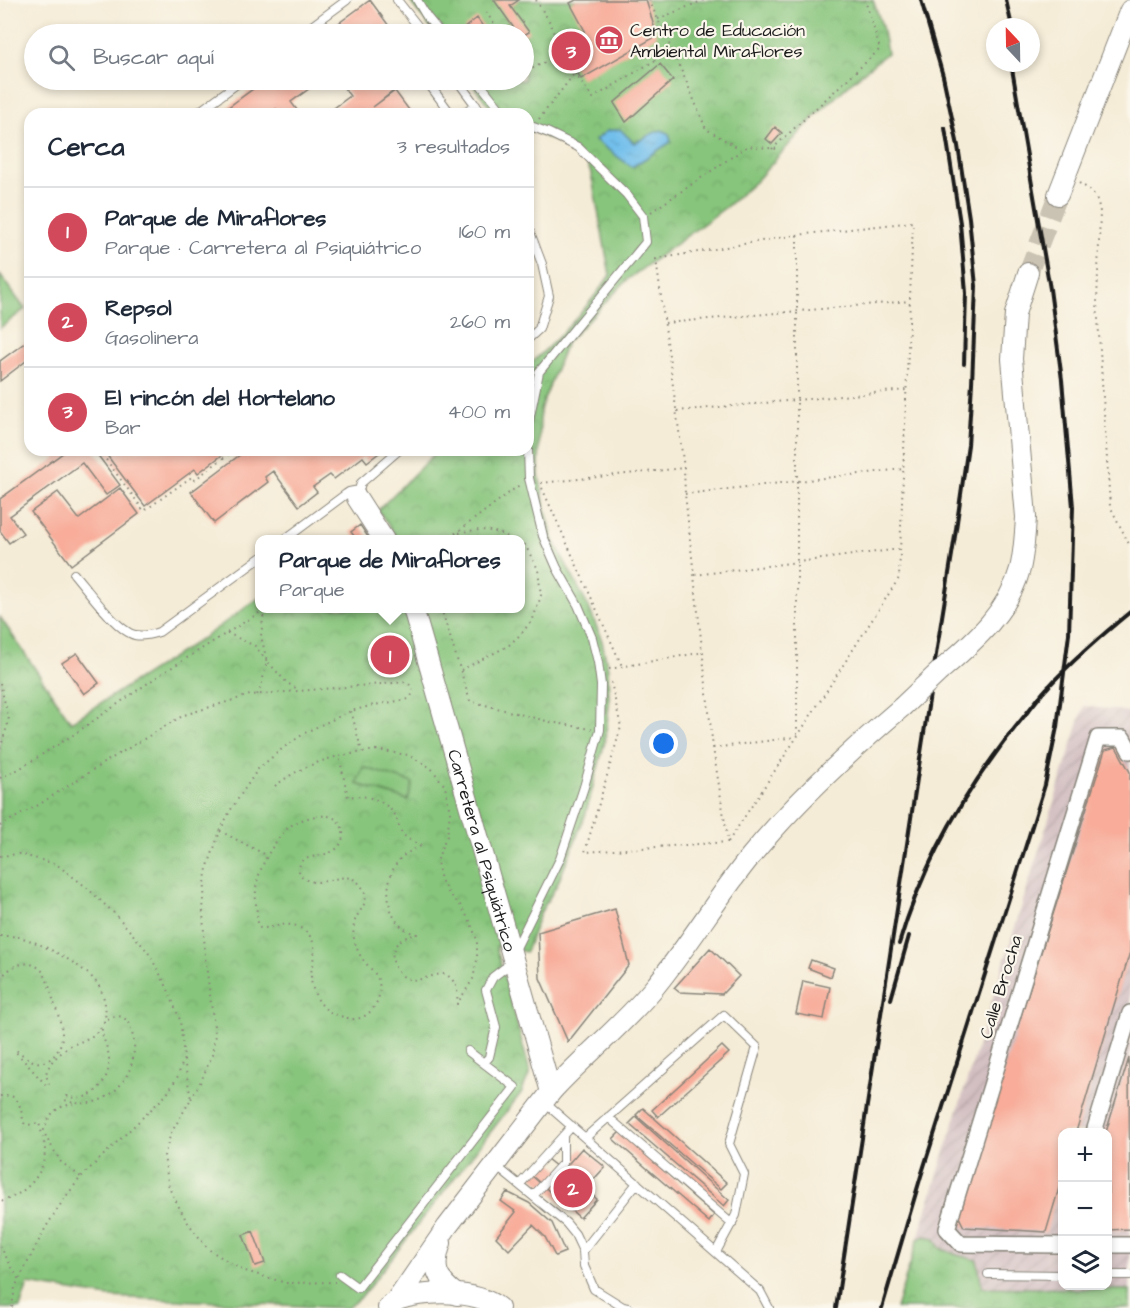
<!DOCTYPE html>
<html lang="es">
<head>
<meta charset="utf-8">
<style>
	:root { --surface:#fff; --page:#f6f6f7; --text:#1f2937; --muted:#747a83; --line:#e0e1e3; --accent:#d1495b }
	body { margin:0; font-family:"Architects Daughter",sans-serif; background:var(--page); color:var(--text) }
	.controls { position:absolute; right:18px; bottom:18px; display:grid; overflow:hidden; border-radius:12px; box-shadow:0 3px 9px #0003 }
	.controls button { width:54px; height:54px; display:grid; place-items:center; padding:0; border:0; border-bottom:2px solid var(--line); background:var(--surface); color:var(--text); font:30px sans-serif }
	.compass { position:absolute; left:986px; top:18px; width:54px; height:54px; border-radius:50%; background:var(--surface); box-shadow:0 3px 9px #0003; rotate:338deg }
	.you { position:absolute; left:664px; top:744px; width:21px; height:21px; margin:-15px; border:4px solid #fff; border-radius:50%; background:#1a73e8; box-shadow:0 0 0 9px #1a73e833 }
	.badge { display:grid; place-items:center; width:39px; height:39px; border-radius:50%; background:var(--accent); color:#fff; font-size:20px; font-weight:700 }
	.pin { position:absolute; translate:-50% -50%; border:3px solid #fff; box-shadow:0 2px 6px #0006 }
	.popup { position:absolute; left:255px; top:535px; width:270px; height:78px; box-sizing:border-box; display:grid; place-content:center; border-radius:12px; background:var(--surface); filter:drop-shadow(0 2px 4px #0005); font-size:20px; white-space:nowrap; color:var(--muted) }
	.popup b { font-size:22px; color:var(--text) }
	.popup::after { content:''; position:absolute; left:50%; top:100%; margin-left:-12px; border:12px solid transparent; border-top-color:var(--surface) }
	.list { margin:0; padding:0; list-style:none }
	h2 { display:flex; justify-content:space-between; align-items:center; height:78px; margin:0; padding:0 24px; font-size:26px }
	h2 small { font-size:20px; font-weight:400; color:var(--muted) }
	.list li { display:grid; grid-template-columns:39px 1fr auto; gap:18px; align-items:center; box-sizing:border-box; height:90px; padding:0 24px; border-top:2px solid var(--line) }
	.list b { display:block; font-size:22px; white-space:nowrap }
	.list p { margin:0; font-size:20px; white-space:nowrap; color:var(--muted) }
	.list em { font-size:20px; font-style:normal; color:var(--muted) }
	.icon { flex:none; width:33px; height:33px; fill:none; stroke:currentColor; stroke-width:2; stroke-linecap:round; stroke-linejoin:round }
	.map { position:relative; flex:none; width:1130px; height:1308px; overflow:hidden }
	.search { position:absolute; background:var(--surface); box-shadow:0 3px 9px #0003; left:24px; top:24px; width:510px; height:66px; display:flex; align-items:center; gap:15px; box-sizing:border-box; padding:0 21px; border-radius:33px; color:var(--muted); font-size:22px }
	.panel { position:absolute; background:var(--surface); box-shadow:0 3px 9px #0003; left:24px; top:108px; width:510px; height:348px; border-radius:18px }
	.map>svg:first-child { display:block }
</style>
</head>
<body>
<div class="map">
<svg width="1130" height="1308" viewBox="0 0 1130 1308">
	<defs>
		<pattern id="industrial-furrows" width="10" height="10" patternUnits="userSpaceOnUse" patternTransform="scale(1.5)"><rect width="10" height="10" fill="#d2bec1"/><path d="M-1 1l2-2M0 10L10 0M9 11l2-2" fill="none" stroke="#b4a3a5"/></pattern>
		<pattern id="park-crowns" width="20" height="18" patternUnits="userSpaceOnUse" patternTransform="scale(1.5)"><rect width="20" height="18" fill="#87c57c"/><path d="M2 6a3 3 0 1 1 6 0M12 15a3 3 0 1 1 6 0" fill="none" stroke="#74a96b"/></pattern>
		<pattern id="water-ripples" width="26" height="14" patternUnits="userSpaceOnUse" patternTransform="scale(1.5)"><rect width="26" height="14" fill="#72bfec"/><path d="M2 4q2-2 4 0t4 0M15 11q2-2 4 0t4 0" fill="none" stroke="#62a4ca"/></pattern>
	</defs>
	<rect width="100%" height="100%" fill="#fbf7ec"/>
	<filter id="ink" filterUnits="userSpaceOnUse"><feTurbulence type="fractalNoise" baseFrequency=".0167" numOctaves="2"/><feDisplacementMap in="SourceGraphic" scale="12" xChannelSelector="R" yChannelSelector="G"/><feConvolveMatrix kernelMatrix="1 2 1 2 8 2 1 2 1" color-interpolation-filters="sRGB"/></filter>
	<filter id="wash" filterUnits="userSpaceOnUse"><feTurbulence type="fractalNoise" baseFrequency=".008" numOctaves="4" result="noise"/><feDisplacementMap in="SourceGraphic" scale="24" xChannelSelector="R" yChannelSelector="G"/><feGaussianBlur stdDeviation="1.35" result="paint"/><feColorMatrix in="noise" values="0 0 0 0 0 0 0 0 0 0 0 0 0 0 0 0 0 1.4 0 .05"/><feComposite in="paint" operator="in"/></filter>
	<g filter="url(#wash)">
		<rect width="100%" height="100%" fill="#f5ecd7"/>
		<!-- industrial -->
		<path fill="url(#industrial-furrows)" fill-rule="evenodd" d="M1084,706L1130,712V1308H896ZM1062,1132H1108V1286H1062Z"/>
		<!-- park -->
		<path fill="url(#park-crowns)" stroke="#52704c" stroke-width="1.5" d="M409,0H873L882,26L887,53L853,81L813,118L756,181L726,207L627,280L566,343L540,410L539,475L545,507L554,541L590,610L602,641L608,669L609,705L605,741L585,816L557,885L540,913L526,952L496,946L530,1072L521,1093L362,1296L347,1308L109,1297L28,1284L20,1308H0V617L71,722L203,638L259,598L260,608H520V540L392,539L396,536L378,510L438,450H528V366C557,340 588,308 610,275L591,173L586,161L572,149L528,129V114H499L489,106L469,80H524V34H435Z
			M925,1236L934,1238L940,1248L957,1255L977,1260L982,1287L1130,1290V1308H896L918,1239Z"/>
		<!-- pitch -->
		<path fill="#87c57c" stroke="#52704c" stroke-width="1.5" d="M0,275L25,309L0,328Z
			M363,767L413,783L408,800L357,784Z"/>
		<!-- water -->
		<path fill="url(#water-ripples)" stroke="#476e84" stroke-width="1.5" d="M620,129L634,143C644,139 652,132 662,130L669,134L671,142L632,167L595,140L607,131Z"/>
		<g id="blocks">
			<!-- building -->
			<path fill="#f8ac99" d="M370,0L389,26L377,34H324Z
				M494,0H519L510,6L529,32L524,35L518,34Z
				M576,0H646L657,36L581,79L560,43L585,31L570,3Z
				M477,18L484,28L476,34H470L464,28Z
				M660,64L673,80L626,122L614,103Z
				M265,80H321L291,102L300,114H279L276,109L270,114H219Z
				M338,80H367L369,83L374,80H389L396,89L373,107L395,91L412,114H326L350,96Z
				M775,127L782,133L772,144L766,139Z
				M30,339V358L0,381V361Z
				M67,450H94L120,485L106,495L82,463L10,516L23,533L9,543L0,531V499Z
				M103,450H229L198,473L195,469L145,506Z
				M252,450H383L367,462L363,457L334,479L330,475L313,487L317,492L299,506L273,471L265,477L268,482L214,523L191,492L245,451L247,454Z
				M120,488L139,514L71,565L31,512L58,492L79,519Z
				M360,525L370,540H357L351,532Z
				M77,653L99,683L84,694L62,663Z
				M1116,747L1130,772V952L1076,1132H1062V1178L1046,1232L964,1227L958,1215L1105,750Z
				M615,909L629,965L568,1042L540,978L538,932Z
				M710,948L739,976L722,994L679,992L674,988Z
				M811,960L834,968L831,977L808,968Z
				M803,981L830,987L824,1019L796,1014Z
				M722,1046L729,1053L658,1117L652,1110Z
				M1129,1058L1130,1229L1108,1230V1132H1106Z
				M643,1108L727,1183L721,1189L636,1115Z
				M636,1117L729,1200L724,1206L629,1124Z
				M620,1132L714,1215L709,1222L613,1139Z
				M582,1148L605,1167L585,1189L597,1199L580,1218L532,1176L547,1159L562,1171Z
				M507,1192L529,1203L552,1223L565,1252L555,1256L545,1237L533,1225L509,1250L496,1237L516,1212L501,1201Z
				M253,1231L265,1263L255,1266L243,1235Z"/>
		</g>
	</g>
	<g filter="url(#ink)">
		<use href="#blocks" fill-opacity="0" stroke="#88847a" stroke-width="1.5"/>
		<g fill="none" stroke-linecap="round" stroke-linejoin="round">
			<!-- secondary-tunnel -->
			<path stroke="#cac2b2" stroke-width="20" stroke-dasharray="20 10" stroke-linecap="butt" d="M1028,273L1058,195"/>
			<!-- lane casing -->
			<g stroke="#88847a" stroke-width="10">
				<path id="lane" d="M397,0L424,34
					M417,0L427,17L441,34
					M301,34L347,0
					M426,80L451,114
					M457,80L482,114
					M477,80L504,114
					M196,114L242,80
					M461,114L476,105
					M528,125L549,133L578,147L627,195L643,216L646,242L539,372L528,426
					M528,227L542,264L549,296L539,329L528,339
					M358,494L361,483L399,450
					M284,540L346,494L349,492L359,490
					M74,574C87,589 117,631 135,635C144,637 152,634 159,632L260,558
					M484,1063L489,1057L496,1027L486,990L493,977L506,967L512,956L560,859L584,787L600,730L601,685L598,662L592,638L578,605L557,568L543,536L529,478L528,450
					M545,1103L760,1291L769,1308
					M608,1117L732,1224
					M585,1138L724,1015L757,1047L729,1144L744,1174L736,1215L716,1252
					M496,1166L566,1223L575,1234L583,1251
					M520,1184L572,1126
					M533,1196L563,1163V1136
					M988,1274L1062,1275
					M340,1275L358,1288L515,1087L468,1051
					M1108,1275H1130
					M628,1308L623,1307L594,1289L584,1266L583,1251L637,1183"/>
			</g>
			<!-- street casing -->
			<g stroke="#88847a" stroke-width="18">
				<path id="street" d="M1094,1132L1130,1013
					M1062,1245L961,1244L947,1229L1098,738H1123L1130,751
					M1108,1245H1130"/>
			</g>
			<!-- secondary casing -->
			<g stroke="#88847a" stroke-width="22">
				<g id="secondary">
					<path d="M1058,195L1130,10"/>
					<path d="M357,498L384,540"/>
					<path id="s1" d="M413,608L551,1092"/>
					<path d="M940,671C972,643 1009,612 1020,569C1024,552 1025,535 1026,517L1012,359L1015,314L1028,273"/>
					<path d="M441,1243C432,1269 436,1279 457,1295"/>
					<path d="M397,1300C425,1291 475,1289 499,1308"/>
					<path d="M388,1308L397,1300L447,1227L551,1092C583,1057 622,1026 653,989C688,947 716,899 750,857C795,802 848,753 902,707"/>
				</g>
			</g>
			<!-- path -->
			<path stroke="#88847a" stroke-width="2" stroke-dasharray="1.5 4.5" stroke-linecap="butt" d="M536,0L551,24L560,55L593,98L672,50
				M649,0L687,83L706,129L740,149
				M486,12L501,34
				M658,19L704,0
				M524,66L527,71L560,55
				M539,119L574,74
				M772,149L880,49L865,0
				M1079,183C1094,192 1097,195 1100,212L1097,303L1110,506L1130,546
				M651,212L748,146L778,149
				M797,235V736
				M665,323L910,301
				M677,411L906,390
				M99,450L144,511L190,478L193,481L234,450
				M541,483L684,468
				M542,488L622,666
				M685,494L903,469
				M459,533C481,528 493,529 514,540
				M438,540L456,533L522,483
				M695,575L900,549
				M441,608L470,701L550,722L592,729
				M264,610L261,636L267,661L287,683L299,690
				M227,633L255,646L267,661L261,687L257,695
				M609,669L704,652
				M461,670L508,646L521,634L533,619L541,596L538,569L525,545L520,543
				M611,682L621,727L585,852L728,842L713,748L685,494L684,468L656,259L797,235L913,222L899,578L797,737L728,842
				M0,683L9,720L0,749
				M351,711L362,752
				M713,748L796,737
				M376,750L408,755L431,768L445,786L450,813L447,836L442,846L437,862L441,880L447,891L460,905L470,921L477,940V960L473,979L457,1004C458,989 458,984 446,974C433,973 423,982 409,979C395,975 388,957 396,945C401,938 409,936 417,934C386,928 382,886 396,864C402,854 413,850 423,845C416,843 407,840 402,833C399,828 398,821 395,815C384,799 365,794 348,797L339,756Z
				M0,778L19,769L73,735L161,674L267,608
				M275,786C294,771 315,762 339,756
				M316,816C322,816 329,815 334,818C346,825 346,842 335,850C324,857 309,855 300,862L299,873C317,898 347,860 363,889C370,901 361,908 356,918C350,932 355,949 364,961C370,969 377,973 379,983C383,999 370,1020 352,1019C347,1018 335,1015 330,1012C319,1006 311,989 311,977C311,959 322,945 304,930C300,928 296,925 292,925C280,923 271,929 260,928L258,923C257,912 255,901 256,890C257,870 274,840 289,827C297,821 306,818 316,816Z
				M0,826L40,804L97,767L184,715L250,695L406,682C414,687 415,692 409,699L374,705L351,711L308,731L283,748L258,769L230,811L220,831L206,872L203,910L205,957L215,1034L212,1055L202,1079L191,1099
				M220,831L268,856
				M0,856L19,854L56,864L85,886L117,916L148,952L167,987L180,1020L184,1058L178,1076L167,1094L81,1177L64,1199L46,1227L15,1287L12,1308
				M0,936C6,936 13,936 19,937C40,942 83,965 96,982C104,992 108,1010 104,1022C113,1015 119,1013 129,1022C131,1030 135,1040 134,1049C133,1084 100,1114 65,1100L67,1096C91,1105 111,1081 109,1058C108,1046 101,1038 102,1026L94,1035L80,1042L69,1046L53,1060L47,1070L46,1075L49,1084L48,1086L45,1084L15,1051L16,1050C22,1054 28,1060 36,1062C51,1065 62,1049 62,1035C62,1023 56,1010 53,999C50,990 48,980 43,972C30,956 9,965 0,980
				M184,1060L191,1099L171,1133L164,1156L169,1188L186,1220L208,1249L242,1270L286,1283L335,1282
				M0,1096C21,1092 20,1109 24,1123L27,1125L39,1123C41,1131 45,1142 45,1151C44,1177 23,1195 0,1202
				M74,1104C57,1106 49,1113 44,1130L46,1137L61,1162L81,1177
				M0,1246L19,1280"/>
			<!-- lane -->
			<use href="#lane" stroke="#fff" stroke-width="8"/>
			<!-- street -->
			<use href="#street" stroke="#fff" stroke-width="15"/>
			<!-- secondary -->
			<use href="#secondary" stroke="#fff" stroke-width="20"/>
			<!-- rail -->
			<path stroke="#1c1c1c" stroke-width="4" d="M1006,0L1012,27
				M945,128L960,223L966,293L964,364
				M899,944C924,859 970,782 1026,714C1034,704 1041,694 1049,686C1074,659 1102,635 1130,612
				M891,999L909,936
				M836,1308L937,648L955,536L968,445L972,383L976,286L969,218L958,146L943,76L921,0
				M882,1308L921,1176L1045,785L1057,727L1069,634L1073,507L1062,380L1050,289L1011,63"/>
			<!-- secondary-bridge casing -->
			<g stroke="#88847a" stroke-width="22" stroke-linecap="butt">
				<path id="secondary-bridge" d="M902,707L940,671"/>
			</g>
			<!-- secondary-bridge -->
			<use href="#secondary-bridge" stroke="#fff" stroke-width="20"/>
		</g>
	</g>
	<!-- icons -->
	<defs>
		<g id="museum-disc" transform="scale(1.5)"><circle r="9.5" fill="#d1495b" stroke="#fbf7ec"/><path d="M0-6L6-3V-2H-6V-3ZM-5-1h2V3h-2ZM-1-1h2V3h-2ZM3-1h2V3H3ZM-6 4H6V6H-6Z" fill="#fff"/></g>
	</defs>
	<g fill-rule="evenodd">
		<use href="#museum-disc" x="609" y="40"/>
	</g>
	<g text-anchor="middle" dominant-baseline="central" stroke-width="4.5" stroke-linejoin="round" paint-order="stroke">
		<!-- poi labels -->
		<g font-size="18" fill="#1c1c1c" stroke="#fbf7ec" text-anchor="start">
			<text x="630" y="30">Centro de Educación<tspan x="630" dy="21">Ambiental Miraflores</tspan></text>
		</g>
		<!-- street labels -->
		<g font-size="18" fill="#1c1c1c" stroke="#fbf7ec">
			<text stroke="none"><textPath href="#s1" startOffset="252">Carretera al Psiquiátrico</textPath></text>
			<text transform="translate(1001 987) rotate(-73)">Calle Brocha</text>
		</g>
	</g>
</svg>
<div class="controls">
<button>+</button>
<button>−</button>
<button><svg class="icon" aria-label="layers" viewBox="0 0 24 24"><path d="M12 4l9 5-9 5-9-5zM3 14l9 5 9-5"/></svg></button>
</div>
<svg class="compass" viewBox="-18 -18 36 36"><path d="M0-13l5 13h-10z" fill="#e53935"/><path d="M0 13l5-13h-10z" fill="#747a83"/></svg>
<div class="you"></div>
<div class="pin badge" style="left:390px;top:655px">1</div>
<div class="popup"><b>Parque de Miraflores</b>Parque</div>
<div class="pin badge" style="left:573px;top:1188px">2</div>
<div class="pin badge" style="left:571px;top:51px">3</div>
<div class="search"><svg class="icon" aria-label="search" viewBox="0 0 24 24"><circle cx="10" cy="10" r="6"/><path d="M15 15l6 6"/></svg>Buscar aquí</div>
<section class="panel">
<h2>Cerca<small>3 resultados</small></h2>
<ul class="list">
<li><span class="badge">1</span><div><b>Parque de Miraflores</b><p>Parque · Carretera al Psiquiátrico</p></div><em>160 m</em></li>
<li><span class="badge">2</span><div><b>Repsol</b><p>Gasolinera</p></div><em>260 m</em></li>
<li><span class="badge">3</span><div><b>El rincón del Hortelano</b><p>Bar</p></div><em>400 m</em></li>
</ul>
</section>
</div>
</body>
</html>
